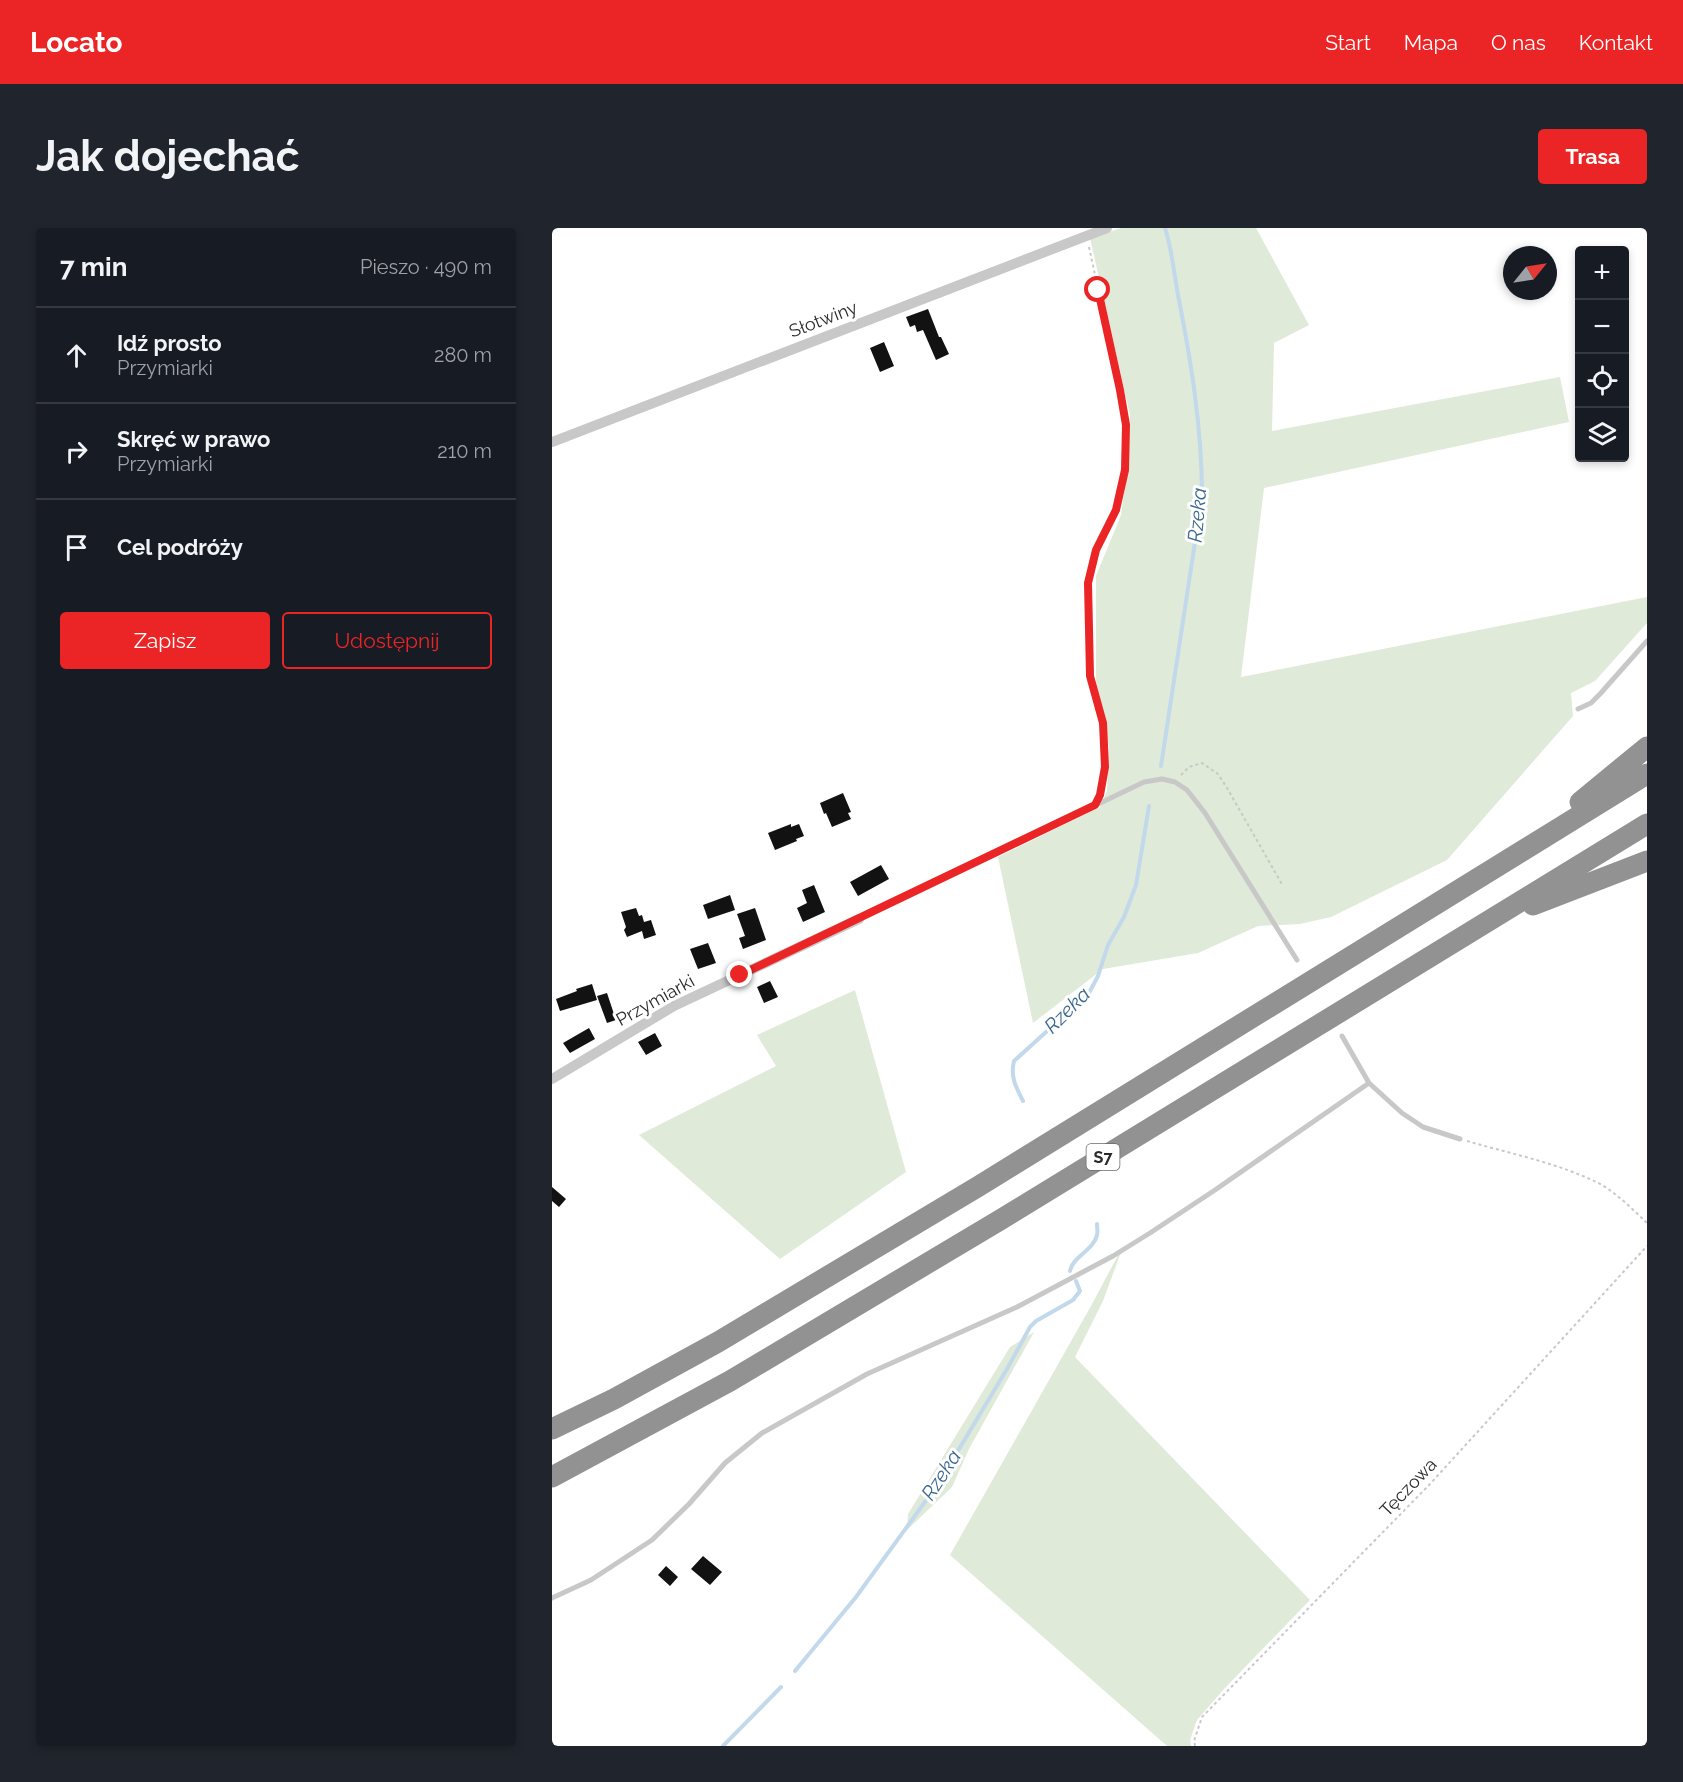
<!DOCTYPE html>
<html lang="pl">
<head>
<meta charset="utf-8">
<style>
	:root { --surface:#171b24; --page:#20242c; --text:#f1f3f6; --muted:#9ea1a6; --line:#363941; --accent:#eb2525 }
	body { margin:0; font-family:Raleway,sans-serif; background:var(--page); color:var(--text) }
	.controls { position:absolute; right:18px; top:18px; display:grid; overflow:hidden; border-radius:6px; box-shadow:0 3px 9px #0003 }
	.controls button { width:54px; height:54px; display:grid; place-items:center; padding:0; border:0; border-bottom:2px solid var(--line); background:var(--surface); color:var(--text); font:30px sans-serif }
	.compass { position:absolute; left:951px; top:18px; width:54px; height:54px; border-radius:50%; background:var(--surface); box-shadow:0 3px 9px #0003; rotate:60deg }
	.stop { position:absolute; width:18px; height:18px; margin:-14px; border:4px solid #eb2525; border-radius:50%; background:#fff }
	.stop.end { background:#eb2525; border-color:#fff; box-shadow:0 2px 6px #0008 }
	.list { margin:0; padding:0; list-style:none }
	h2 { display:flex; justify-content:space-between; align-items:center; height:78px; margin:0; padding:0 24px; font-size:26px }
	h2 small { font-size:20px; font-weight:400; color:var(--muted) }
	.list li { display:grid; grid-template-columns:39px 1fr auto; gap:18px; align-items:center; box-sizing:border-box; height:96px; padding:0 24px; border-top:2px solid var(--line) }
	.list b { display:block; font-size:22px; white-space:nowrap }
	.list p { margin:0; font-size:20px; white-space:nowrap; color:var(--muted) }
	.list em { font-size:20px; font-style:normal; color:var(--muted) }
	.actions { display:flex; gap:12px; padding:18px 24px }
	.actions a { flex:1; padding:14px 0; border:2px solid var(--accent); border-radius:6px; text-align:center; font-size:21px; color:var(--accent) }
	.actions .main { background:var(--accent); color:#fff }
	.icon { flex:none; width:33px; height:33px; fill:none; stroke:currentColor; stroke-width:2; stroke-linecap:round; stroke-linejoin:round }
	.map { position:relative; flex:none; width:1095px; height:1518px; overflow:hidden; border-radius:6px }
	header { display:flex; align-items:center; gap:36px; box-sizing:border-box; height:84px; padding:0 30px; background:var(--accent); color:#fff }
	header strong { font-size:28px }
	nav { display:flex; gap:33px; margin-inline-start:auto; font-size:21px }
	.intro { display:flex; align-items:center; justify-content:space-between; box-sizing:border-box; height:144px; padding:0 36px }
	h1 { margin:0; font-size:42px }
	.button { padding:15px 27px; border-radius:6px; background:var(--accent); color:#fff; font-size:21px; font-weight:700 }
	main { display:flex; gap:36px; padding:0 36px }
	aside { flex:1; background:var(--surface); border-radius:6px; box-shadow:0 3px 9px #0003 }
	.map>svg:first-child { display:block }
</style>
</head>
<body>
<header>
<strong>Locato</strong>
<nav><a>Start</a><a>Mapa</a><a>O nas</a><a>Kontakt</a></nav>
</header>
<div class="intro"><h1>Jak dojechać</h1><a class="button">Trasa</a></div>
<main>
<aside>
<h2>7 min<small>Pieszo · 490 m</small></h2>
<ul class="list">
<li><svg class="icon" aria-label="ahead" viewBox="0 0 24 24"><path d="M12 20V5M6 11l6-6 6 6"/></svg><div><b>Idź prosto</b><p>Przymiarki</p></div><em>280 m</em></li>
<li><svg class="icon" aria-label="right" viewBox="0 0 24 24"><path d="M7 20v-9h11M14 6l5 5-5 5"/></svg><div><b>Skręć w prawo</b><p>Przymiarki</p></div><em>210 m</em></li>
<li><svg class="icon" aria-label="arrive" viewBox="0 0 24 24"><path d="M6 21V4h12l-3 4 3 4H6"/></svg><div><b>Cel podróży</b></div></li>
</ul>
<div class="actions"><a class="main">Zapisz</a><a>Udostępnij</a></div>
</aside>
<div class="map">
<svg width="1095" height="1518" viewBox="0 0 1095 1518">
	<rect width="100%" height="100%" fill="#fff"/>
	<!-- green -->
	<path fill="#e0ead8" d="M569,0H704L757,97L722,115L720,203L1008,149L1017,194L712,260L689,449L1095,369V395L1043,453L1019,465L1021,488L895,632L779,689L748,696L706,698L646,725L551,741L481,795L446,629L548,579L555,563L557,519L544,454V348L569,287L574,252L578,187L538,10Z
		M303,762L354,944L228,1031L87,907L224,838L205,807Z
		M572,1016L551,1073L523,1129L758,1372L672,1461L645,1492L638,1512L639,1518H615L398,1327L539,1078Z
		M482,1104L417,1221L400,1259L355,1302L356,1286L458,1119Z"/>
	<g fill="none" stroke-linecap="round" stroke-linejoin="round">
		<!-- stream -->
		<path stroke="#c2d8eb" stroke-width="4" d="M609,538L650,268C650,200 639,133 626,67C622,45 620,22 613,0
			M471,873C464,859 458,849 462,833L537,765L546,748L556,717L572,689L584,657L597,578
			M518,1043C520,1029 542,1022 545,1007C546,1003 545,1000 545,996
			M243,1443L304,1369L386,1256L455,1141L478,1099L484,1093L521,1072L528,1063L524,1053
			M171,1518L229,1459"/>
	</g>
	<!-- building -->
	<path fill="#121212" d="M376,81L387,109H389L397,126L384,132L371,102L365,104L363,97L358,99L354,89Z
		M332,114L342,138L328,144L318,120Z
		M291,565L299,584L296,585L299,591L280,599L274,585L272,586L268,575Z
		M239,596V599L247,596L252,608L244,611L245,613L223,622L216,605Z
		M329,637L337,651L306,668L298,654Z
		M262,657L273,684L251,694L245,680L255,675L250,662Z
		M178,667L183,682L156,691L151,677Z
		M84,680L87,688L90,687L92,694L99,692L104,707L92,711L90,703L75,709L72,702L74,699L69,684Z
		M203,680L214,712L191,721L187,710L193,708L185,686Z
		M156,715L164,735L146,741L138,721Z
		M218,753L226,769L212,775L205,759Z
		M40,756L45,772L8,783L4,771L25,763L24,761Z
		M55,765L64,792L55,795L45,768Z
		M37,800L43,811L18,825L11,815Z
		M103,805L110,818L94,827L86,814Z
		M0,959L14,971L7,979L0,973Z
		M151,1328L170,1344L158,1357L139,1341Z
		M114,1338L126,1349L118,1358L106,1347Z"/>
	<g fill="none" stroke-linecap="round" stroke-linejoin="round">
		<!-- path -->
		<path stroke="#c8c8c8" stroke-width="2" stroke-dasharray="3 3" stroke-linecap="butt" d="M537,19L568,162L574,197L573,242L564,282L544,322L536,355L538,448L551,495L553,539L549,564
			M629,547L637,539L650,535L666,546L675,560L731,658
			M915,913C956,925 1001,934 1040,952C1061,961 1078,979 1095,995
			M643,1518L642,1513L650,1489L878,1256L1095,1018"/>
		<!-- lane -->
		<path stroke="#c8c8c8" stroke-width="5" d="M1026,481L1039,475L1048,466L1095,413
			M307,691L592,554L610,551L623,554L635,562L653,585L745,732
			M790,808L817,855L850,885L871,899L908,911
			M0,1370L39,1352L100,1312L137,1276L173,1235L210,1205L315,1146L465,1079L561,1028L598,1005L663,962L817,855"/>
		<!-- street -->
		<path stroke="#c8c8c8" stroke-width="10" d="M0,214L555,0
			M0,851L122,778L307,691"/>
		<!-- highway -->
		<path stroke="#929292" stroke-width="21" d="M1028,574L1095,519
			M981,677L1095,633
			M0,1201L62,1171L166,1114L427,958L1095,546
			M0,1249L178,1153L448,992L1095,596"/>
	</g>
	<g fill="none" stroke-linecap="round" stroke-linejoin="round">
		<!-- route -->
		<path stroke="#eb2525" stroke-width="8" d="M188,747L543,577L548,567L553,539L551,495L538,448L536,355L544,322L564,282L573,242L574,197L568,162L546,62"/>
	</g>
	<g text-anchor="middle" dominant-baseline="central" stroke-width="6" stroke-linejoin="round" paint-order="stroke">
		<!-- shield labels -->
		<rect fill="#fff" stroke="#6b6b6b" stroke-width="1.5" x="534.5" y="916" width="33" height="26" rx="4.5"/>
		<g font-size="16" font-weight="bold" fill="#2b2b2b">
			<text x="551" y="929">S7</text>
		</g>
		<!-- street labels -->
		<g font-size="18" fill="#2b2b2b" stroke="#fff">
			<text transform="translate(271 91) rotate(-21)">Słotwiny</text>
			<text transform="translate(103 772) rotate(-29)">Przymiarki</text>
			<text transform="translate(856 1259) rotate(-46)">Tęczowa</text>
		</g>
		<!-- water labels -->
		<g font-size="20" font-style="italic" fill="#38678f" stroke="#fff">
			<text transform="translate(645 287) rotate(-85)">Rzeka</text>
			<text transform="translate(515 782) rotate(-45)">Rzeka</text>
			<text transform="translate(389 1247) rotate(-57)">Rzeka</text>
		</g>
	</g>
</svg>
<div class="controls">
<button>+</button>
<button>−</button>
<button><svg class="icon" aria-label="locate" viewBox="0 0 24 24"><circle cx="12" cy="12" r="6"/><path d="M12 2v4M12 18v4M2 12h4M18 12h4"/></svg></button>
<button><svg class="icon" aria-label="layers" viewBox="0 0 24 24"><path d="M12 4l9 5-9 5-9-5zM3 14l9 5 9-5"/></svg></button>
</div>
<svg class="compass" viewBox="-18 -18 36 36"><path d="M0-13l5 13h-10z" fill="#e53935"/><path d="M0 13l5-13h-10z" fill="#9ea1a6"/></svg>
<div class="stop" style="left:546px;top:62px"></div>
<div class="stop end" style="left:188px;top:747px"></div>
</div>
</main>
</body>
</html>
